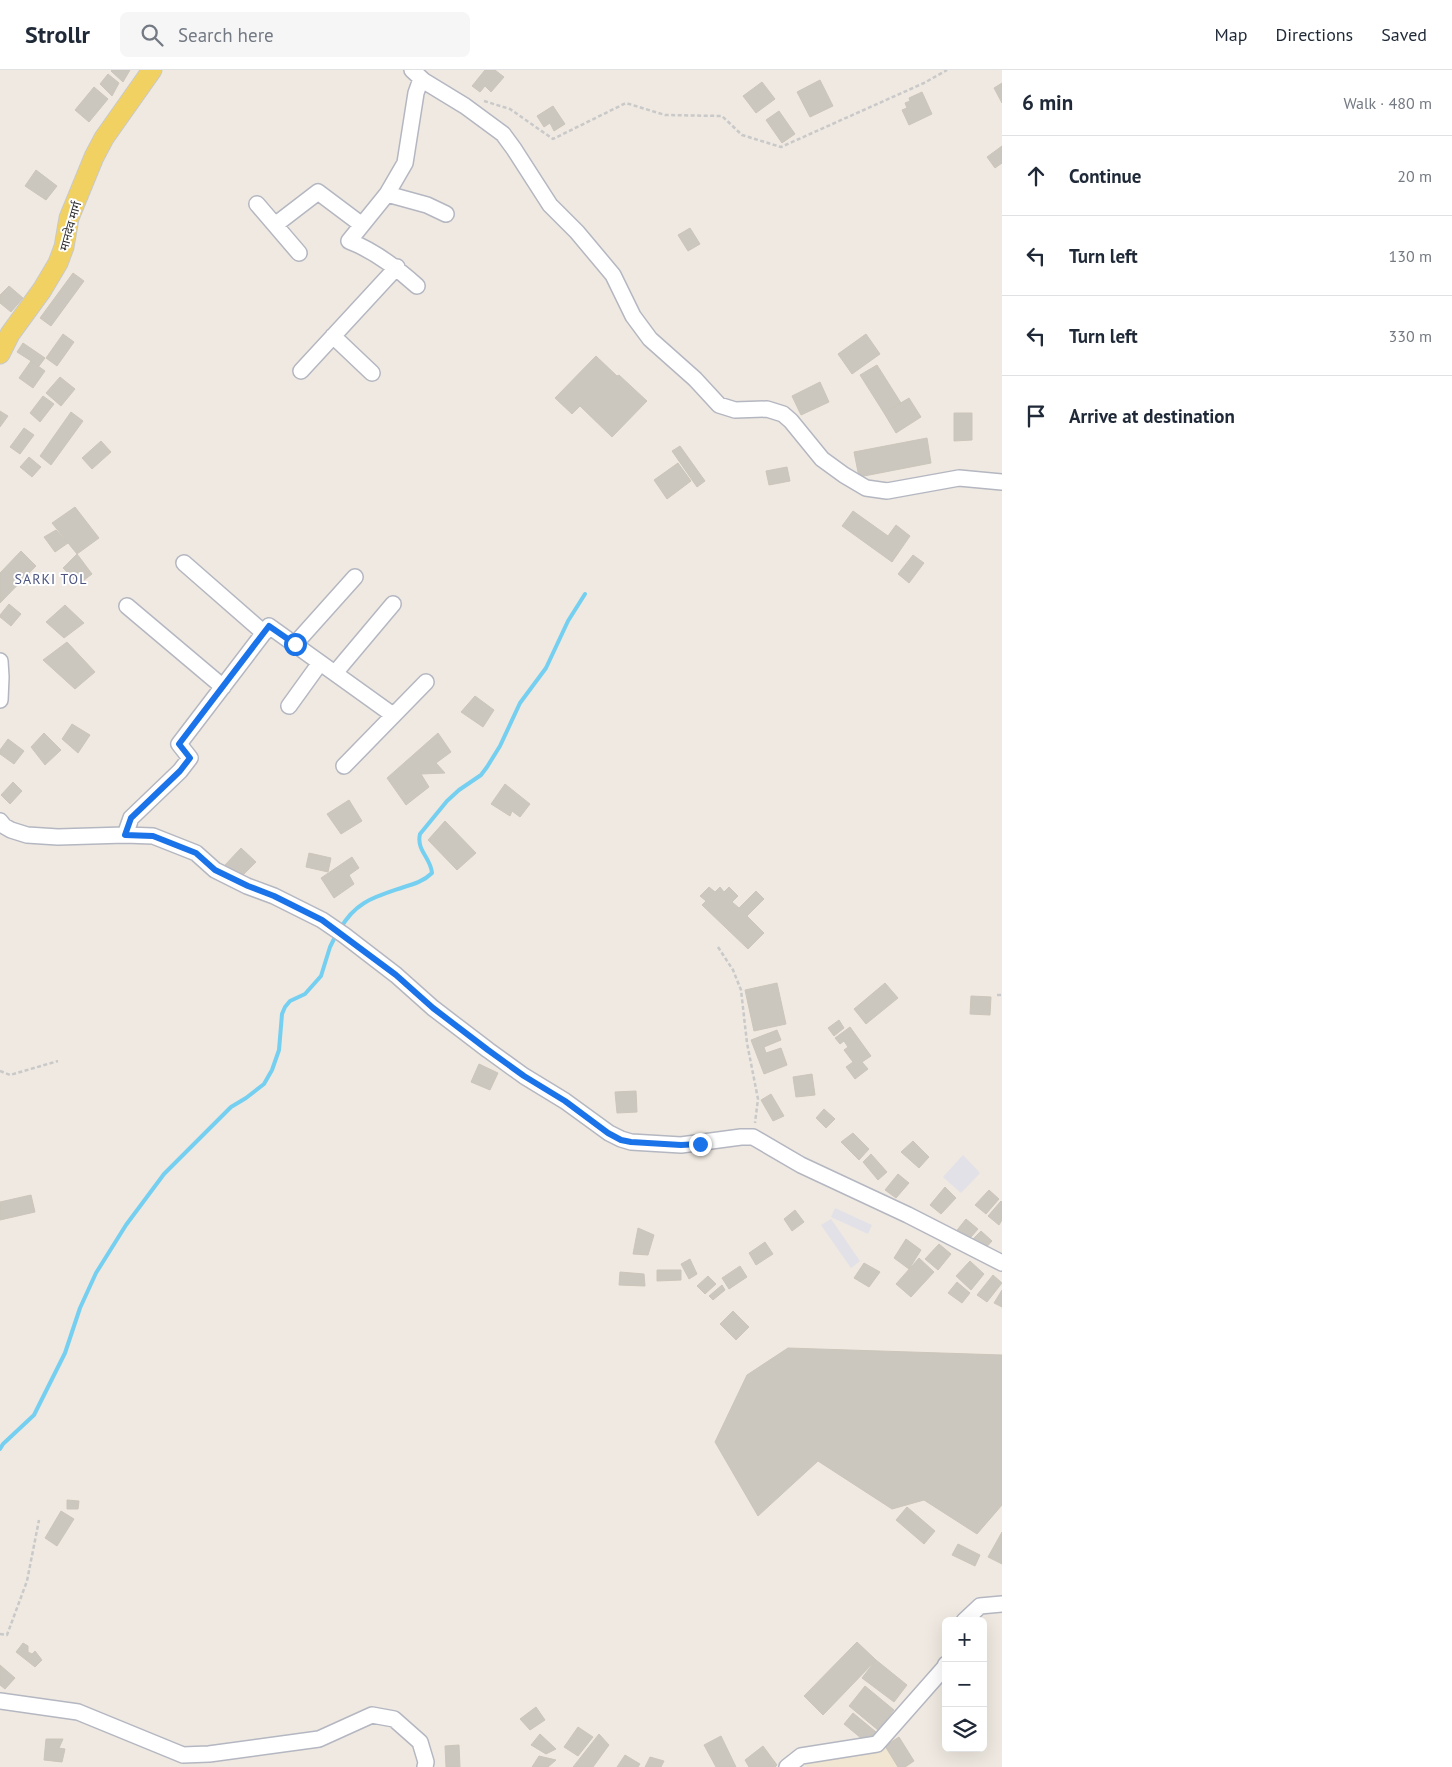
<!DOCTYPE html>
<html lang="en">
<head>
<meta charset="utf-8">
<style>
	:root { --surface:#fff; --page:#f6f6f7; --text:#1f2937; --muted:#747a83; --line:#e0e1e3 }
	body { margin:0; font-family:"PT Sans","Noto Sans Devanagari",sans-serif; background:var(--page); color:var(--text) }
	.controls { position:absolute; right:15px; bottom:15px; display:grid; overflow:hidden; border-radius:8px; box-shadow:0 5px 20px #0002 }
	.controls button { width:45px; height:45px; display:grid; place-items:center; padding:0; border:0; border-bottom:1px solid var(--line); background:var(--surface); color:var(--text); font:25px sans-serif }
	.stop { position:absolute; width:15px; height:15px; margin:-11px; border:4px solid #1a73e8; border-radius:50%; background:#fff }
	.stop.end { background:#1a73e8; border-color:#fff; box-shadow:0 1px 5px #0008 }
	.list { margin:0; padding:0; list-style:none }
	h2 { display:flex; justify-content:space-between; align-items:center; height:65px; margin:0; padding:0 20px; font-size:21px }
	h2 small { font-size:16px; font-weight:400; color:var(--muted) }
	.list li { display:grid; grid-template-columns:32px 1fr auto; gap:15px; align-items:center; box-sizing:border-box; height:80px; padding:0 20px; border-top:1px solid var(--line) }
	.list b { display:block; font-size:19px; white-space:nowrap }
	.list em { font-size:16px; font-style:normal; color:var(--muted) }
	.icon { flex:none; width:28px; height:28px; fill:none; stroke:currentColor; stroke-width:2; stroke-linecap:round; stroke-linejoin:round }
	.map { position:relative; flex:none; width:1002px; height:1697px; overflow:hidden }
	header { display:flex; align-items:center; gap:30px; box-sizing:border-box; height:70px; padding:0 25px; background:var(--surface); border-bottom:1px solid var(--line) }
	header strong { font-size:24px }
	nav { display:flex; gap:28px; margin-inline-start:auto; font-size:18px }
	.search { width:350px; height:45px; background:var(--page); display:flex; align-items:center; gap:12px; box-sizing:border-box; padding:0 18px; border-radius:8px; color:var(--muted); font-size:19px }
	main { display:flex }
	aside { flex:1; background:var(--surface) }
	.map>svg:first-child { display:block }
</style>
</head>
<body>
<header>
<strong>Strollr</strong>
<div class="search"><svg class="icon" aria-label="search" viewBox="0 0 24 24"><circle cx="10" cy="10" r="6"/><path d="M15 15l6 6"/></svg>Search here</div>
<nav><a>Map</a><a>Directions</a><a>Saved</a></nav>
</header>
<main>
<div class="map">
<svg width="1002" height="1697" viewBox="0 0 1002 1697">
	<rect width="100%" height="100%" fill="#efe9e1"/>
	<!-- industrial -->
	<path fill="#e3e1e8" d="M963,1085L980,1103L961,1123L943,1107Z
		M835,1138L872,1155L868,1164L831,1147Z
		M831,1149L860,1191L851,1198L821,1155Z"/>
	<!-- education -->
	<path fill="#f0e6d1" d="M899,1667L914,1691L907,1697H807L806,1695L880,1675Z"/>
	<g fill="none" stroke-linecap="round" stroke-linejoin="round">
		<!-- stream -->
		<path stroke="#75cff0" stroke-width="4" d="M340,859C356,831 375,827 404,817C414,814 424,811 432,803C431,788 416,780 420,764L447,731L459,720L481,705L487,697L500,676L520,633L546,598L568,551L585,524
			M0,1379L3,1374L34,1345L65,1283L80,1238L96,1203L126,1155L164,1104L231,1037L246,1028L264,1014L272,1000L279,980L282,944L285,937L290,931L305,924L321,906L330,877L336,865"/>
	</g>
	<!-- building -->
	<path fill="#cbc7bf" stroke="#cbc5ba" d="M112,0H130L123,12L111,1Z
		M485,0H495L504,7L491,22L485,16L480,22L472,16Z
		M108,4L119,13L112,26L100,14Z
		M820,10L833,36L810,47L797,22Z
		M762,12L775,29L756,43L743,26Z
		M1002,13V33L994,18Z
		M94,17L108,29L89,52L75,40Z
		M922,22L932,44L909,55L902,40L907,38L905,33L910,31L909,28Z
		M553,36L565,54L554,61L550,53L544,57L537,46Z
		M779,41L795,64L782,73L766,50Z
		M1002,76V93L995,98L987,87Z
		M36,100L57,116L46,130L25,116Z
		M690,158L700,174L688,181L678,165Z
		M73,203L84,211L51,256L40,248Z
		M9,216L23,228L11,242L0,233V225Z
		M63,264L74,272L57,296L46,288Z
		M866,264L880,284L852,304L838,284Z
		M23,273L45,288L39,296L17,282Z
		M596,286L617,306L619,305L647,331L612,367L580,336L572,344L555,328Z
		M31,291L45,301L33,318L19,308Z
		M877,295L901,333L884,343L860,305Z
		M60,307L75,319L61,336L46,323Z
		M820,312L829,332L801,345L792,326Z
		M43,326L54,334L40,352L30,343Z
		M909,328L921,347L896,363L884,343Z
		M0,341L8,346L0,357Z
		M71,342L83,351L51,395L40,386Z
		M954,343H972V370L954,371Z
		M24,358L34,365L20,384L10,377Z
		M927,368L931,393L859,407L854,382Z
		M101,371L111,382L92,399L82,388Z
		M680,376L705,411L697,417L672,381Z
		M29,387L41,397L32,407L20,397Z
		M678,393L691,411L667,429L654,410Z
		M787,397L790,411L769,415L766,401Z
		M75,437L99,468L77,484L52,453Z
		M853,441L888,466L896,455L910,466L892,492L842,456Z
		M56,460L68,473L55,482L44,467Z
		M21,481L36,496L0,533V503Z
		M77,484L92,504L79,514L63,498Z
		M913,485L924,493L909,513L898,504Z
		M9,534L21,544L11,556L0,547V545Z
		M65,535L84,553L64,568L46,552Z
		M67,572L95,602L75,619L43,590Z
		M475,626L494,640L483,657L461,642Z
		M72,654L90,665L78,683L62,669Z
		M44,663L61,680L45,695L31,677Z
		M438,663L451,682L436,693L445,703L421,704L429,717L406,735L387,708Z
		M8,669L24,681L14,694L0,684V680Z
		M13,712L22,721L10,734L1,725Z
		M505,714L530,734L520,747L512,741L510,746L491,734Z
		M349,730L362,751L341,764L327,744Z
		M445,751L476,783L457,800L428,770Z
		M241,778L256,792L240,808L225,795Z
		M309,783L331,788L328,802L306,797Z
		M352,787L359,798L349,805L354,814L334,828L321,808Z
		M709,817L715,822L720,817L724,822L729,817L738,826L732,832L739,838L756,821L764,829L747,846L764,863L748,879L702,835L706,831L700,826Z
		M777,913L786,954L754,961L745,920Z
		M885,913L898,928L866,954L854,939Z
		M971,926L991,927L990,945L970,944Z
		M839,950L844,958L834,966L828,958Z
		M850,957L871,986L862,992L868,999L855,1009L846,997L853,992L844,980L848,977L844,971L840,974L835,968Z
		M777,960L781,970L764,977L766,983L781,978L787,995L764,1004L751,970Z
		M479,994L498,1003L490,1020L471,1012Z
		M812,1004L815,1025L796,1027L793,1007Z
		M636,1021L637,1042L617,1043L615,1022Z
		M771,1024L784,1046L773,1051L761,1030Z
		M824,1039L835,1049L826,1058L816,1048Z
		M853,1063L869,1079L859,1090L841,1072Z
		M913,1071L929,1087L919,1098L901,1082Z
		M871,1084L887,1102L878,1110L863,1092Z
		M898,1104L909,1113L896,1128L885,1120Z
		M945,1117L956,1128L941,1144L930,1135Z
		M989,1120L999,1129L986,1144L975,1135Z
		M31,1125L35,1142L0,1150V1132Z
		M1001,1131L1002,1132V1150L999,1155L988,1146Z
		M795,1140L804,1152L792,1161L784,1149Z
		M966,1149L978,1159L965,1174L954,1164Z
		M638,1158L654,1165L648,1185L633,1184Z
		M981,1161L992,1171L982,1182L970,1172Z
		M906,1169L921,1180L909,1199L894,1188Z
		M765,1172L773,1184L756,1195L749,1183Z
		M939,1174L951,1184L938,1200L925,1189Z
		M919,1188L934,1202L911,1227L896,1214Z
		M690,1189L697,1204L689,1209L681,1194Z
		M970,1191L984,1204L971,1220L956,1206Z
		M864,1193L880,1202L869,1217L854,1208Z
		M740,1196L747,1207L729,1219L722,1208Z
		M657,1200H681V1210L657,1211Z
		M620,1202L644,1204L645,1216L619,1215Z
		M993,1205L1002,1213L987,1232L977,1225Z
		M708,1206L716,1214L705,1224L697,1216Z
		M957,1212L970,1223L962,1233L948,1223Z
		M722,1215L725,1220L713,1230L709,1226Z
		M1002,1220V1237L994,1233Z
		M733,1241L749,1257L736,1270L720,1254Z
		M788,1278L1002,1285V1435L977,1464L924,1430L892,1439L818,1391L758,1446L715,1372L747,1305Z
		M67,1430L79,1431L78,1439H67Z
		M907,1437L935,1461L924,1474L896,1450Z
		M61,1441L74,1449L57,1476L45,1468Z
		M1002,1462V1494L988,1487Z
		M958,1474L980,1485L975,1496L952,1485Z
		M857,1572L876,1590L823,1645L804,1626Z
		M23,1573L28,1576V1582L32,1584L35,1581L42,1590L35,1597L16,1582Z
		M876,1590L907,1615L894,1632L862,1608Z
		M0,1595L15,1608L5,1619L0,1615Z
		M865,1616L894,1640L878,1660L849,1636Z
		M536,1637L545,1650L530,1660L520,1649Z
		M853,1643L876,1662L867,1673L844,1654Z
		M578,1657L593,1667L578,1686L564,1677Z
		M540,1664L556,1679L546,1684L531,1675Z
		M599,1664L609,1675L593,1697H573Z
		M721,1666L736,1697H716L704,1675Z
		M899,1667L914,1691L905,1697H898L885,1676Z
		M46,1669H63L59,1678L65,1679L62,1692L44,1690Z
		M459,1675L460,1697H446L445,1676Z
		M763,1676L777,1695L775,1697H749L745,1690Z
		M625,1685L640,1694L638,1697H617Z
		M539,1686L556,1690L548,1697H532Z
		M650,1687L664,1691L661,1697H645Z"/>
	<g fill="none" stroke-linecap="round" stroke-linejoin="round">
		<!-- minor casing -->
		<g stroke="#b4b7c1" stroke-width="18">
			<path id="minor" d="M412,0L424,11L465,36L503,64L514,79L550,135L577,162L613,205L633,246L650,269L695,309L719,335L735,340L767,339L783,344L791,351L822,389L844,405L866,418L887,421L959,408L1002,412
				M387,124L427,135L446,144
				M257,134L299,183
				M275,155L318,122L362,155
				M417,216C397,198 375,181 349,171L387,124L405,93L416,23L421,9
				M333,266L372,303
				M301,301L397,197
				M184,493L264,563
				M127,536L223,617
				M295,574L355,507
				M0,591L1,607L0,630
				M335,603L393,534
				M289,636L320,593
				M344,696L426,612
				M0,751L4,756L11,760L27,765L58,767L125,765L153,766L196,783L215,800L247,816L274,826L322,850L344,865L396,905L433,938L488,980L524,1006L565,1031L609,1063L621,1069L631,1072L681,1075L741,1067H753L801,1095L908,1145L1002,1193
				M125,765L131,748L180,701L190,688L179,674L269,556L393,645
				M964,1551L980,1536L1002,1534
				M0,1631L78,1642L183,1685L209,1684L319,1669L372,1645L394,1649L420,1672L426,1692L425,1697
				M787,1697L801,1686L877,1674L944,1598L946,1594"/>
		</g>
		<!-- major casing -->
		<g stroke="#c9c9c9" stroke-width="21">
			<path id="major" d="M0,284L10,264L42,220L58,193L64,177L69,148L94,87L104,68L152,0"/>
		</g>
		<!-- path -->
		<path stroke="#c9c9c9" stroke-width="2.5" stroke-dasharray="4 2.5" stroke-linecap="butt" d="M484,31L510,39L553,69L626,33L665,45L722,46L742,65L781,77L924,13L947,0
			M718,877L733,900L741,920L747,973L758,1029L755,1053
			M997,925H1002
			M0,1001L10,1005L58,991
			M0,1564L7,1565L27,1511L39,1450"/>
		<!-- minor -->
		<use href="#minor" stroke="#fff" stroke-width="15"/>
		<!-- major -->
		<use href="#major" stroke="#f2d163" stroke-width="19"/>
	</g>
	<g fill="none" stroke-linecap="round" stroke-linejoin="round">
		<!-- route -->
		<path stroke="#1a73e8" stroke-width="6" d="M295,574L269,556L179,674L190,688L180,701L131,748L125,765L153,766L196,783L215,800L248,816L274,826L322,850L396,905L433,938L488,980L524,1006L565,1031L608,1063L621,1070L631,1072L681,1075L700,1074"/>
	</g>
	<g text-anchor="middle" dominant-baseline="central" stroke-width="4" stroke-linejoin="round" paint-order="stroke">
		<!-- street labels -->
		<g font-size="12" fill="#2e2e2e" stroke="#fff">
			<text transform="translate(70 156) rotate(-74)">मानदेव मार्ग</text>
		</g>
		<!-- neighbourhood labels -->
		<g font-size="14" letter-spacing="1" fill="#4d5680" stroke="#fff">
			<text x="51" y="509">SARKI TOL</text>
		</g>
	</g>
</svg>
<div class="controls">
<button>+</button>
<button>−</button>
<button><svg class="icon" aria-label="layers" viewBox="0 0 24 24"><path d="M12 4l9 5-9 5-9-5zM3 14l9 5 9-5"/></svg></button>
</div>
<div class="stop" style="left:295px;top:574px"></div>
<div class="stop end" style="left:700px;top:1074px"></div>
</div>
<aside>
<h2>6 min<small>Walk · 480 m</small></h2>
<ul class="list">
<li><svg class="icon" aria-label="ahead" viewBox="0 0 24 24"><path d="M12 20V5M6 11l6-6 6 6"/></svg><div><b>Continue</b></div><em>20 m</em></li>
<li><svg class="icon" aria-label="left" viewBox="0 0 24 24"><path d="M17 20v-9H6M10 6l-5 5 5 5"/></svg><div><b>Turn left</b></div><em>130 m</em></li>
<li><svg class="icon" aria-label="left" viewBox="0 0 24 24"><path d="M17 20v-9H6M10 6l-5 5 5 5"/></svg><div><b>Turn left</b></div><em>330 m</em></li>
<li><svg class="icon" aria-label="arrive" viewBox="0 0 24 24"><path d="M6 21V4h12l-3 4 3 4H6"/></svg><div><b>Arrive at destination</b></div></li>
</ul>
</aside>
</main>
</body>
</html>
